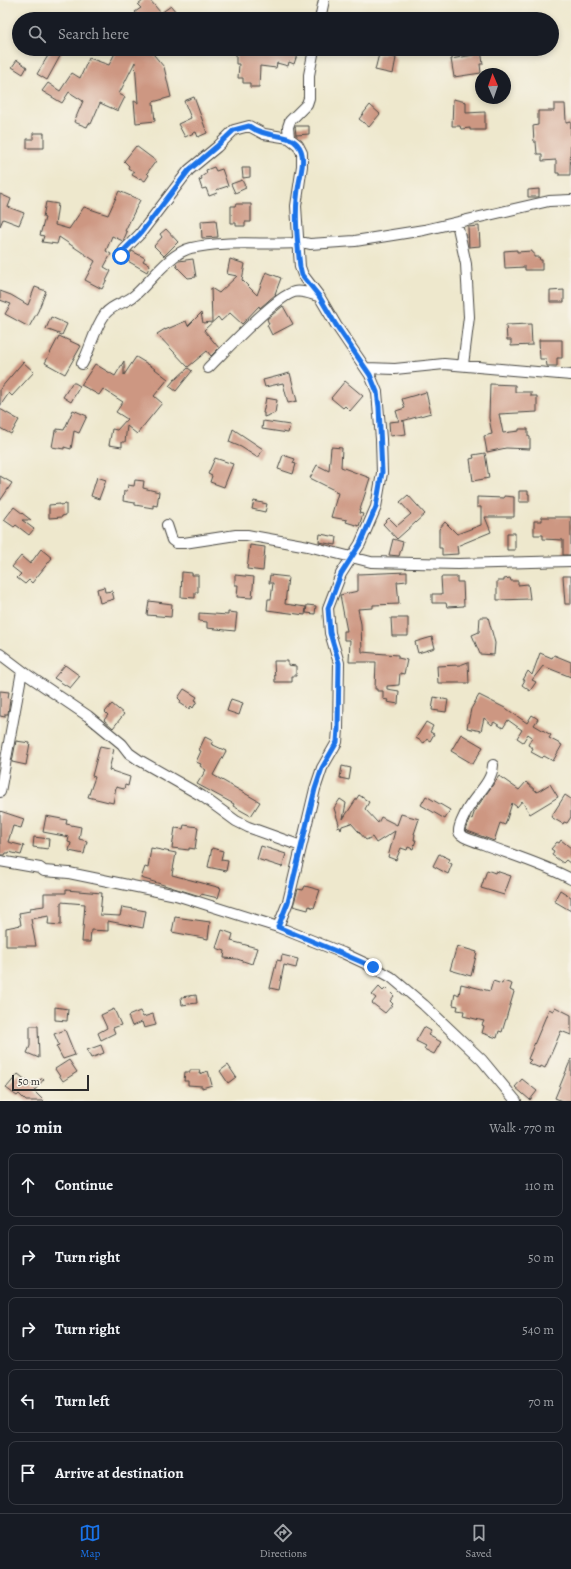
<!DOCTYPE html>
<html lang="en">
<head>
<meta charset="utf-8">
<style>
	:root { --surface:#171b24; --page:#20242c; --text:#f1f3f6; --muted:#9ea1a6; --line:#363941; --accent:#1a73e8 }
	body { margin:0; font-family:Alegreya,serif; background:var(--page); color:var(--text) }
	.compass { position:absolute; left:475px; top:68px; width:36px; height:36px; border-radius:50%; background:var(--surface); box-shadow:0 2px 6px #0003; rotate:358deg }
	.scale { position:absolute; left:12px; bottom:10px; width:77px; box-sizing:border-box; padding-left:4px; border:2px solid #2b2b2b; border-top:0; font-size:11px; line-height:14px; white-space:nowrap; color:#2b2b2b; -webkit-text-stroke:3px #f7f3e8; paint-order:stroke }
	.stop { position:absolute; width:12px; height:12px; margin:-9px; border:3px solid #1a73e8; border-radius:50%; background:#fff }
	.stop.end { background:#1a73e8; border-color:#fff; box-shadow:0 1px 4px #0008 }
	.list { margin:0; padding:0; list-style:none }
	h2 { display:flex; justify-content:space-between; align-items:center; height:52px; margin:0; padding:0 16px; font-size:17px }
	h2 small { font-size:13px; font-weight:400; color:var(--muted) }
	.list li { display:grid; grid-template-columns:26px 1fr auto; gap:12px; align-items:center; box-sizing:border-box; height:64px; margin:0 8px 8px; padding:0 8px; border:1px solid var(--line); border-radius:8px }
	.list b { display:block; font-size:15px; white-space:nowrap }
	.list em { font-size:13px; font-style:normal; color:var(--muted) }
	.icon { flex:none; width:22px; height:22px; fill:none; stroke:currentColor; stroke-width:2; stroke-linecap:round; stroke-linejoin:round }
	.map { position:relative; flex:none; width:571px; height:1101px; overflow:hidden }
	.search { position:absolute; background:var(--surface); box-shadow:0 2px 6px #0003; left:12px; right:12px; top:12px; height:44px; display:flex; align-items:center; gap:10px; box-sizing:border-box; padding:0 14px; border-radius:22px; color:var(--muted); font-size:15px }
	.sheet { height:412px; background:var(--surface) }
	nav { display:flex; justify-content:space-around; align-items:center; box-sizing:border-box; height:56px; border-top:1px solid var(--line); background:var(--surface); font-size:11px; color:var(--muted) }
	nav a { display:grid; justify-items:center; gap:2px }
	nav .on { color:var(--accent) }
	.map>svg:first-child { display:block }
</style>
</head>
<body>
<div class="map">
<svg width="571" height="1101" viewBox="0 0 571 1101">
	<rect width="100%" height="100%" fill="#f7f3e8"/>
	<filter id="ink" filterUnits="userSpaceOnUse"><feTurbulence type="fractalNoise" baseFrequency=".025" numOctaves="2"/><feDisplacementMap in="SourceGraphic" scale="8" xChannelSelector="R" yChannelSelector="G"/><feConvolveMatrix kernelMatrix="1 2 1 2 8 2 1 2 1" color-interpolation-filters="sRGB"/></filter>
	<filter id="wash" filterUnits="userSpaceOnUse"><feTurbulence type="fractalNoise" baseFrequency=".012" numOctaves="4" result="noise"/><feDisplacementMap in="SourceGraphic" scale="16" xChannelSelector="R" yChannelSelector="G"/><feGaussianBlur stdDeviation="0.9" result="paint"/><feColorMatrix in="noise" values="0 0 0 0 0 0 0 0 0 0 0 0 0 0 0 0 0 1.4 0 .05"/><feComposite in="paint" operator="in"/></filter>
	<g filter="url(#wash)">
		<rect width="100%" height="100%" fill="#eee8cd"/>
		<g id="blocks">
			<!-- building -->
			<path fill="#cd9782" d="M144,0H150L160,12L152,19H141L135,12L141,8L138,5Z
				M171,6L176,12L166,19L161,13Z
				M52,49H64L47,80L37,74Z
				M117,49H149L164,67L171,97L153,102L155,121L136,123L134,101L138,103L135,62L119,94L125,97L118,111L100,103L91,124L89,123L87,127L74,122L83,101L69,92L62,103L42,91L48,83L60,91L72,73L80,78L89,58L109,65Z
				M270,49H299L294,64L289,62L288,66L277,63L276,68L260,66L259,87H250V83H243V78H238L239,64H236V51L270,53Z
				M472,49H481L483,64H480L481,73L454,77L451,59L473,55Z
				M385,52L393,54V57L396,58L393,74L375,70L379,54L384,55Z
				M17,60L27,67L23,74L12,67Z
				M194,97L207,133L198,137L196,132L185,137L178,124L191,118L184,101Z
				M453,99L466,102V113L485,112V130H470V128L461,129L460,126H452Z
				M554,104H565L566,121V123L571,122L570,175H559V173H556V160L542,161V154H537L536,142H534L533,126L538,125V111H554Z
				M370,105L380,114L369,127L359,119Z
				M295,126H309V134L296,135Z
				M33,133H44V148H27V139H33Z
				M136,146L156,161L147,173L149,175L145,181L140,178L139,179L132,175L134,172L128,168L129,166L124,161Z
				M214,167L216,171L222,169L228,186L216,190L217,193L209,196L206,188L202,189L199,180L202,179L201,177L207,173L206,170Z
				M242,168H250V177L243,178Z
				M242,180L246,188L235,193L231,184Z
				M539,189V197H528V190Z
				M119,191L140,200L125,231L127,232L123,241L112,236L106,251L111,254L104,267L111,271L102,289L85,280L95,261L59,237L57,244L42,242L44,236L40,235L45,218L43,217L46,202L58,204L55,225L69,229L84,207L108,215Z
				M0,194L11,199L8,207L24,213L19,225L3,219L0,226Z
				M236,204H251V222H245V226H236V223H231V206H235Z
				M216,220L218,237L202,238L201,221Z
				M479,226L480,246L469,247L468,227Z
				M166,229L178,242L164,256L154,246L162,237L160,234Z
				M517,250V252L532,251V253H534V257H539L540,260H542V270H525V267L505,268L504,251Z
				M132,251L145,258L143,261L150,265L147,272L126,260Z
				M193,259L196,277L188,278L177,267L176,264L179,261Z
				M230,259L245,264L242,280L257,295L266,272L281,278L275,294H276L260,308L259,306L242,324L230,313L221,321L218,317L204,330L219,348L211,356L207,351L188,367L157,334L165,329V330L186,321L188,326L201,313L203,323L212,322L211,288L219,293L237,276L227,274Z
				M35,287L46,291L38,311L29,327L5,314L11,304L0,300V291L11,295L28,305Z
				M564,290V302H550V291Z
				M283,306L293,324L272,335L267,325L269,324L267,319Z
				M51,317L67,324L62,335L46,329Z
				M531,324L532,345L511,346V340H507L506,325Z
				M59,336L81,346L65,374L45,363Z
				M539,340H562V358H557V366H547L546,359H540Z
				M136,357L151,366L168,379L154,396L162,403L137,434L127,426L125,442H122V447L109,445L112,429L117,430L127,419L116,412L123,402L103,389L99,395L81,385L95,364L115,376L124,361V375Z
				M23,362L34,372L12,396L9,393L0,406V389Z
				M188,368L192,371L176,391L169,386L175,379H176Z
				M290,373L297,401L288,403L283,383L265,387L263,380Z
				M345,381L363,396L350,411L345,406L343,408L331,398Z
				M72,383H75L80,386L71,402L63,397Z
				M490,384L515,385V392H531V396H537V412L499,414L503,433L519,431V429H528V436L530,437V449L506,448L487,452L484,436L492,434L489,418Z
				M426,392L431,413L402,421H404L406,434L390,436L389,422L399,421L396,411L405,408L402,399Z
				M266,398L277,400L275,413L264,417V413H263Z
				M0,409L19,420L11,434L0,428Z
				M73,410L87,416L79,433L74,431L71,449L64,447V449L52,447L55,431H57V429L64,430Z
				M263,421L290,425L288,433L262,429Z
				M233,429L263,449L258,458L241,447L229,442Z
				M331,447L342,448L341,467L370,478L359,513L363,514L359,526L346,522L347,520L331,517L338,493L335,492L336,491L310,478L317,465L329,471Z
				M485,453L489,478L473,481L470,459L474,458L473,455Z
				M283,455L295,459L293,463L296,464L293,474L278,469Z
				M215,458L233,464L224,487L210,482L212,476L208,474Z
				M0,476L12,483L0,501Z
				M97,477L106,480L99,499L91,496Z
				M135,480L144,481L143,488L159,492L157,506L153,505V508L135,505V503L123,501L124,491H127L128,485L134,486Z
				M519,491H528V494H529V502H519Z
				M408,495L425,514L397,539L383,524L389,518L397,526L411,514L400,502Z
				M504,496L514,497V517H485L491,532L457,546L458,554L442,555V548H439V529L445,522L457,534L481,525V507H477V497L504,498Z
				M254,501L267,504L265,512L252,509Z
				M60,504V505L66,504V515L62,516V517L49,518V505Z
				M14,507L31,520H22L34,529L29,535L16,525L14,527L4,520Z
				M542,517H571V555H563V540L543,539V535H534V521H542Z
				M507,533H515V550H507Z
				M320,534L337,537L336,545L319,542Z
				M393,539L403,542L399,556L389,555Z
				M250,545L265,547L263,571L247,569Z
				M41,549L52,558L32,583L29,580L25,584L17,578L21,574L12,567L21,556L30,564Z
				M182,572L192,573V575H198V592H195V598L181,597Z
				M407,572V581L397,582L399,604L373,605V608L358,609L361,624L362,652L398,655V658L407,660L404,674L400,673L399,685L387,686V689L399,691L398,704L387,702L388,700L383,699V691H377V689H375L376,662H349L350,640H344V631H347L340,595L358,591V574Z
				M235,575L254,577L252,598L237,597L238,585H235Z
				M270,575L288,577L285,604L306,607L305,615L267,610L268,599H271L273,583H269Z
				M563,576H571V604H565Z
				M441,577H457V582H463L464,606L447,607L446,603H432V594H442Z
				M510,578L511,581H518V585L528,584L530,599L497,600V581H504V579Z
				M104,587L105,592L112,591L114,599L100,603L97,589Z
				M149,601L172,604L171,617L147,615Z
				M307,605L316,606L315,614L306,613Z
				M228,612L237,613L235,631L207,628V622L199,621V613L228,615Z
				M480,617H488L495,643L494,655L480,654L472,635L479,632Z
				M391,618H408V636H392Z
				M432,637L435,648L418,653L415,642Z
				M540,653L552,658L554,655L571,662V677L543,666L532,680L536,682L530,691L522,685L525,680H523L528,671L532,675Z
				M274,661H288V665L296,666V676H292V682H275Z
				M468,662L469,683H438L437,666L460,665Z
				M65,665L80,676L70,688L54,678Z
				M184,689L197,697L195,700L197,701L193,708L191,706L189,709L180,703L181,701L178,698Z
				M0,691L9,692L8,698L10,699L8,714H5V717L0,716Z
				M479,695L507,709L527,723L532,715L538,719L534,725L551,735L549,738L562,745L553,761L544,756L542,758L531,752L533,748L528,745L532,737L528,734L523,742L517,738L522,730L508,720L503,728L494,722L492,725L484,718L481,731L467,728L471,709Z
				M434,697L448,700L446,712L432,710Z
				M231,699L243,703L239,715L227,711Z
				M112,704L124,714L113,728L104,720L108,715L105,712Z
				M426,722L433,726L430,732L434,734L430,741L427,739L424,743L416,738Z
				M461,734L483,747L473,764L451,751Z
				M205,737L213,741L211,744L226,751L213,775L260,802L251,816L233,806L234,804L197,784L206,770L200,766L201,764L196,762L201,751L199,750Z
				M16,741L30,743L26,765L12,762Z
				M100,746L114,749L109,770L130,777L128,786L125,785L124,789L116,787L113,803L88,797L95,777L92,776Z
				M342,766L351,768L349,780L340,778Z
				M499,776L519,790L526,782L537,792L550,784L558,797L530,814L522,801L517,807L512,803L505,825L500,823L494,841L465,830L470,818L472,819L475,810Z
				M359,795L369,802L365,809L378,823L381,817L397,825L401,814L419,819L414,834H415L414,840H416L413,849L408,847L407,850L401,848L396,860L388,857L395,831L376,843L372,837L366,840L351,823L342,826L341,830L340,827L337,828L339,824L334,808L340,799L346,803L343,819Z
				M565,795L571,799V817L567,823L564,822L563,824L551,817Z
				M426,796L450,810L445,819L421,805Z
				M0,811L24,819L21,828L13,826L8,842L24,846L21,855L9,852V853H6L5,855H0Z
				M46,816L67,820L66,824L81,827L79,839L87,841L84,854L69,851L71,843L68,842L69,837L43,832Z
				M184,825L198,827L195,849L189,848V850L172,848L175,828L183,829Z
				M34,837L49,839L48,849L33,847Z
				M561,840L571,848V864L566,860L563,863L552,855L554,851L551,849L557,842L559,843Z
				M261,846L286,854L282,867L257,859Z
				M151,848L176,853L172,875L221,888L218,898L201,894L200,896L141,878L145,867L148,868Z
				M212,848L223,851L221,860L228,861L226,871L208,867Z
				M439,854L450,859L448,862L452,864L448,874L433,866Z
				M487,870L495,873L496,871L511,876L504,895L481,888Z
				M305,886L320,890L314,908L309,906L308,910L293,906L298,889L303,890Z
				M66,890L102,893L100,915L120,916L122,907L146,911L143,928L108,921V931L91,930L90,942H82L85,904L61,902V925L48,924L49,916L31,919L36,946H6V928L21,925L19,913L30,911V908L44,906V893H66Z
				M560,890L571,897V911L554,901Z
				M175,917L210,922L208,939L172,932Z
				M222,930L233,934L231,941L257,948L252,964L237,959L224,958L225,951L216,948Z
				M457,946L477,952L471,976L450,970Z
				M282,955L298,959L296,968L284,965L279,990L270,988L277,960L281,961Z
				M493,981L502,984L503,981L512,984L510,990L514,992L502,1032L499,1031L497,1038L482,1033L484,1026L482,1025L484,1021L463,1016L464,1011L457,1010L458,1006L453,1005L455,993L459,995L461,984L490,991Z
				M379,987L383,991L386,988L394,996L390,1001L393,1004L385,1013L372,1003L376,998L372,995Z
				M196,995L197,1003L182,1005L181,997Z
				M55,1007L68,1009L67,1021L55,1020Z
				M555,1007L571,1015V1035L561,1031L545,1068L541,1066L540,1068L528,1063L531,1060L528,1059L549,1009L553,1011Z
				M114,1009L121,1025L113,1028L115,1033L101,1040L98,1033L107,1028L101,1015Z
				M140,1011L143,1017L153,1014L156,1025L144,1028L142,1022L132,1026L128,1016Z
				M30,1026H38L39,1058L27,1053L30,1046Z
				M424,1027L431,1031L428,1035L441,1042L434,1054L424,1049L426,1046L416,1041Z
				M65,1030L75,1055L63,1059L56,1046L59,1045L54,1034Z
				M101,1045L104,1053L91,1058L87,1050Z
				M571,1059V1101H562L555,1098Z
				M69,1060L77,1072L63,1081L55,1069Z
				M228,1065L236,1077L228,1083L220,1071Z
				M190,1070H200L199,1074L208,1071L212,1085L202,1088V1086L188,1085V1081H184L185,1072H190Z
				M18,1074L31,1084V1085L43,1078L44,1079L34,1091L44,1101H26L19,1094L17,1096L6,1088Z
				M522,1079L537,1091L530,1100L515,1087Z"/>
		</g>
	</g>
	<g filter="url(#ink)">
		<use href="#blocks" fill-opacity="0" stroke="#484743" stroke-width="1"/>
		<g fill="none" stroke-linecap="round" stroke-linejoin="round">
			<!-- street casing -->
			<g stroke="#484743" stroke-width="12">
				<path id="street" d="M320,19L324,0
					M289,138L288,127L290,121L307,104L309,98V75L314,49
					M457,223L466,264L469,317L463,365
					M297,241L310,244L355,241L424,230L549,201L571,200
					M121,256L124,250L140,234L189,170L217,147L234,130L249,126L264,134L289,138L298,145L302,153V166L296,206L300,267L303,275L319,296L336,325L370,375L377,392L381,439L382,473L376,507L360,544L341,574L328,608L330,633L339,663L338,729L337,742L322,768L315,789L288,902L278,927
					M82,364C91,348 94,329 105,314C114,303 125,304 135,295C151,281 170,253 191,248C226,240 261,245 297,243
					M208,368C224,352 275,297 294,292C302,290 311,294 318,296
					M367,368L395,369L444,364L571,375
					M167,525L172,540L176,543H184L236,535H247L308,546L371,562L458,564L571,561
					M0,654L29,676L88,716L122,744L129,753L139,760L202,796L236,821L248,827L301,846
					M493,765C492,783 474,796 466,812C464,817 458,826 459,832C460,837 477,842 483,844C512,855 543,864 571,879
					M0,792L22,671
					M0,861L40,868L44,871L69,873L176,895L278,927L343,953L373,967L391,977L424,1005L482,1060L516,1101"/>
			</g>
			<!-- street -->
			<use href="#street" stroke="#fff" stroke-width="10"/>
		</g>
	</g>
	<g fill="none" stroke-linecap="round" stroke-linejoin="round" filter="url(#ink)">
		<!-- route -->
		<path stroke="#1a73e8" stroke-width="5" d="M121,256L124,250L140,234L189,170L216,147L234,130L249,126C265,138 287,133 297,144C307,155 301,171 299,183C294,210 297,239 300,267L302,275L319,296L336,325L370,375L377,392L379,407L382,472L376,507L360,544L341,574L328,608L330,633L339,663L338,729L337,742L322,768L315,789L288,902L278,927L343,954L373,967"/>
	</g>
</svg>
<svg class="compass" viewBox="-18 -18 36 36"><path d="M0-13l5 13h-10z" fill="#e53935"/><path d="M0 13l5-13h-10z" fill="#9ea1a6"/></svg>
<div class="scale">50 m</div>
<div class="stop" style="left:121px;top:256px"></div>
<div class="stop end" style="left:373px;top:967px"></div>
<div class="search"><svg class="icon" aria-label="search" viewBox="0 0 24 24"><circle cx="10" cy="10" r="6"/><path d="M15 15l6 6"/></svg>Search here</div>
</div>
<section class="sheet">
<h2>10 min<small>Walk · 770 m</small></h2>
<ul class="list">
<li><svg class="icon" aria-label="ahead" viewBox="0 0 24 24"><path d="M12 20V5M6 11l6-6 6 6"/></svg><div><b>Continue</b></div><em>110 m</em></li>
<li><svg class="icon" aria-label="right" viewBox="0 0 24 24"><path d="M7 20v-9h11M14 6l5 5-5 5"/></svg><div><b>Turn right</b></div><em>50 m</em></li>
<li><svg class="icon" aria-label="right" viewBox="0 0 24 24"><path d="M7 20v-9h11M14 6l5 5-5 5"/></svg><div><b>Turn right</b></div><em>540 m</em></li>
<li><svg class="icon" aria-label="left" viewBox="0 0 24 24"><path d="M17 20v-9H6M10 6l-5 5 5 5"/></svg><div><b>Turn left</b></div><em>70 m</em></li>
<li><svg class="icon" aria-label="arrive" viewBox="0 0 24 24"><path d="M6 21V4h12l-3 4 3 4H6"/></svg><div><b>Arrive at destination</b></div></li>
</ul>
</section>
<nav>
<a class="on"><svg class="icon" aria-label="map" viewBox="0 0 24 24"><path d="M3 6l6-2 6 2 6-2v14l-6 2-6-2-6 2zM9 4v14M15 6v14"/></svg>Map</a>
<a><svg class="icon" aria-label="directions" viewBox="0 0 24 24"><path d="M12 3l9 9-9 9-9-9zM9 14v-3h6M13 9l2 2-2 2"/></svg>Directions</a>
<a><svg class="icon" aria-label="saved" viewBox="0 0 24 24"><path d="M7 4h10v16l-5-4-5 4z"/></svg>Saved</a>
</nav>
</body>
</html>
